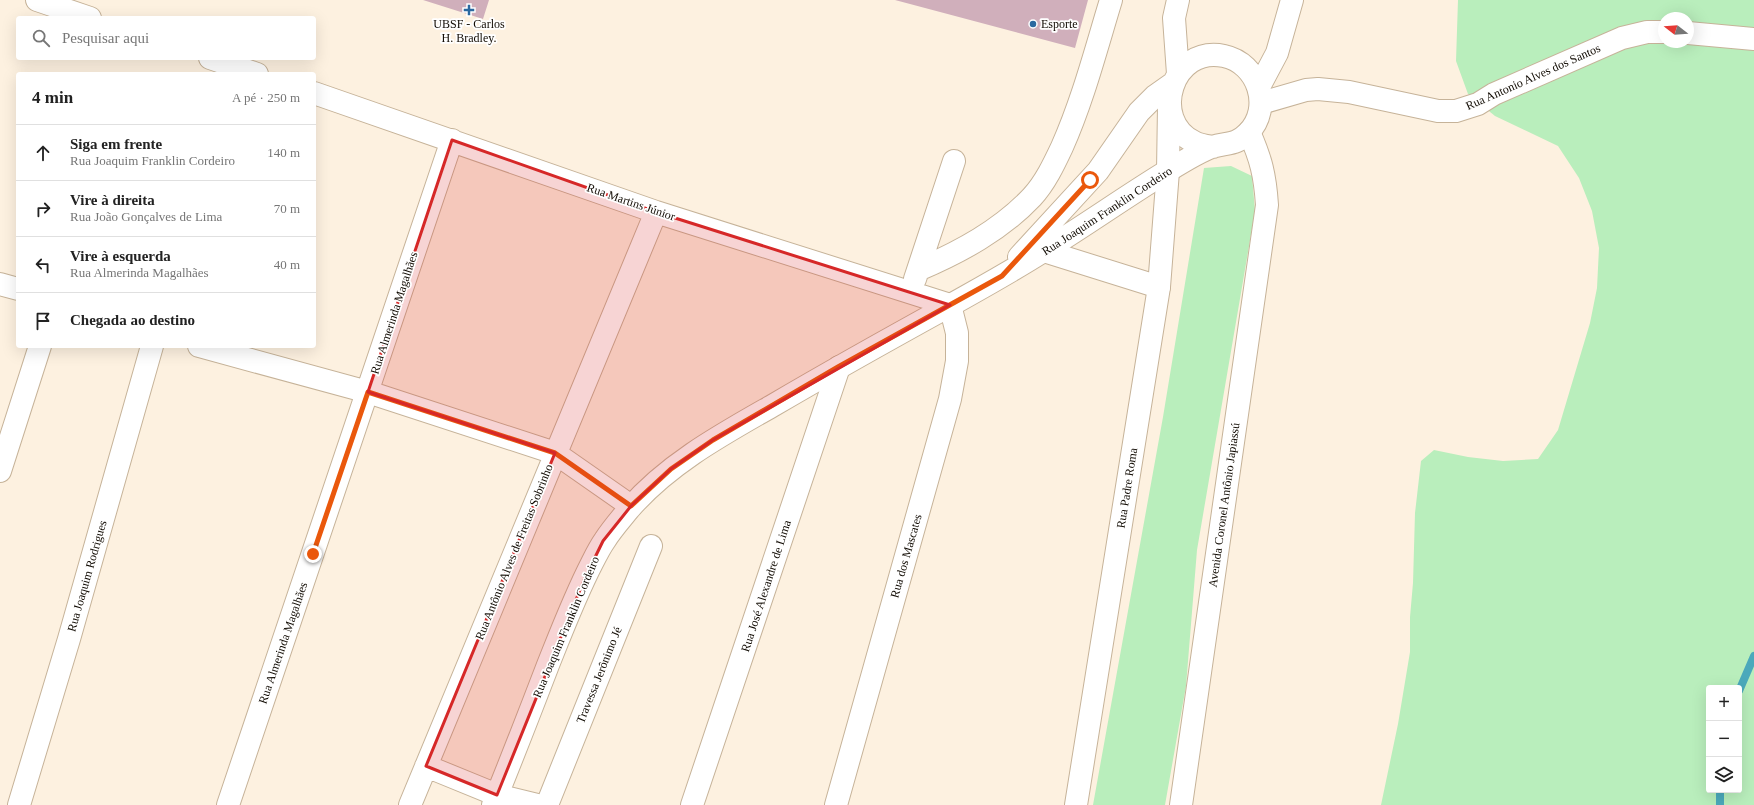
<!DOCTYPE html>
<html lang="pt">
<head>
<meta charset="utf-8">
<style>
	:root { --surface:#fff; --page:#f2f2f2; --text:#222; --muted:#767676; --line:#e0e0e0 }
	body { margin:0; font-family:"Times New Roman",serif; background:var(--page); color:var(--text) }
	.controls { position:absolute; right:12px; bottom:12px; display:grid; overflow:hidden; border-radius:4px; box-shadow:0 4px 16px #0002 }
	.controls button { width:36px; height:36px; display:grid; place-items:center; padding:0; border:0; border-bottom:1px solid var(--line); background:var(--surface); color:var(--text); font:20px sans-serif }
	.compass { position:absolute; left:1658px; top:12px; width:36px; height:36px; border-radius:50%; background:var(--surface); box-shadow:0 4px 16px #0002; rotate:287deg }
	.stop { position:absolute; width:12px; height:12px; margin:-9px; border:3px solid #ea580c; border-radius:50%; background:#fff }
	.stop.end { background:#ea580c; border-color:#fff; box-shadow:0 1px 4px #0008 }
	.list { margin:0; padding:0; list-style:none }
	h2 { display:flex; justify-content:space-between; align-items:center; height:52px; margin:0; padding:0 16px; font-size:17px }
	h2 small { font-size:13px; font-weight:400; color:var(--muted) }
	.list li { display:grid; grid-template-columns:26px 1fr auto; gap:12px; align-items:center; box-sizing:border-box; height:56px; padding:0 16px; border-top:1px solid var(--line) }
	.list b { display:block; font-size:15px; white-space:nowrap }
	.list p { margin:0; font-size:13px; white-space:nowrap; color:var(--muted) }
	.list em { font-size:13px; font-style:normal; color:var(--muted) }
	.icon { flex:none; width:22px; height:22px; fill:none; stroke:currentColor; stroke-width:2; stroke-linecap:round; stroke-linejoin:round }
	.map { position:relative; flex:none; width:1754px; height:805px; overflow:hidden }
	.search { position:absolute; background:var(--surface); box-shadow:0 4px 16px #0002; left:16px; top:16px; width:300px; height:44px; display:flex; align-items:center; gap:10px; box-sizing:border-box; padding:0 14px; border-radius:4px; color:var(--muted); font-size:15px }
	.panel { position:absolute; background:var(--surface); box-shadow:0 4px 16px #0002; left:16px; top:72px; width:300px; height:276px; border-radius:4px }
	.map>svg:first-child { display:block }
</style>
</head>
<body>
<div class="map">
<svg width="1754" height="805" viewBox="0 0 1754 805">
	<rect width="100%" height="100%" fill="#fdf1e0"/>
	<!-- green -->
	<path fill="#b9eebc" fill-rule="evenodd" d="M1458,0H1754V805H1381L1398,724L1410,652V617L1413,583L1415,513L1421,461L1434,450L1468,457L1503,461L1538,459L1558,430L1590,323L1597,288L1599,248L1592,211L1579,178L1558,146L1495,116L1468,94L1456,61ZM1664,18H1688V42H1664ZM1709,688H1739V790H1709Z
		M1231,166L1252,176L1255,211L1197,550L1186,686L1165,805H1093L1163,417L1204,168Z"/>
	<g fill="none" stroke-linecap="round" stroke-linejoin="round">
		<!-- stream -->
		<path stroke="#4ba9bb" stroke-width="8" d="M1739,691L1754,656
			M1720,790V805"/>
	</g>
	<!-- building -->
	<path fill="#d0afbb" d="M423,0H489L483,19Z
		M895,0H1088L1075,48Z"/>
	<g fill="none" stroke-linecap="round" stroke-linejoin="round">
		<!-- minor casing -->
		<g stroke="#c6b399" stroke-width="24">
			<path id="minor" d="M37,0L90,18
				M1688,33L1754,39
				M210,58L257,74
				M314,93L656,212L950,305L957,333V361L950,399L836,805
				M1261,103L1306,90L1318,89L1349,92L1438,111H1456L1478,104L1494,94L1622,38L1647,32H1664
				M918,270C960,252 1001,230 1032,197C1045,183 1054,164 1062,147C1083,100 1096,49 1111,0
				M915,279L954,161
				M0,284L18,289
				M199,346L368,392L555,453L631,506
				M0,471L40,346
				M426,766L497,795L537,805
				M19,805L69,639L152,346
				M228,805L452,140
				M410,805L656,212
				M547,805L651,546
				M692,805L839,367
				M1076,805L1159,287L1168,171L1169,106
				M1181,805L1267,205C1265,175 1261,159 1249,132"/>
		</g>
		<!-- major casing -->
		<g stroke="#c6b399" stroke-width="24">
			<path id="major" d="M1178,0L1174,18L1178,74
				M1259,87L1277,53L1292,0
				M1044,251L1159,287
				M1019,257L1098,171L1139,112L1155,96L1172,84
				M493,805C512,758 530,712 548,665C562,630 575,596 592,563C596,555 600,547 605,540C612,529 621,519 629,509C668,464 721,435 772,406C830,372 889,339 949,306C981,288 1014,270 1045,250C1086,225 1125,197 1166,172C1179,164 1198,152 1212,147C1227,142 1235,146 1248,133C1273,108 1258,63 1224,56C1172,45 1149,120 1194,142C1199,145 1207,146 1213,147"/>
		</g>
		<!-- minor -->
		<use href="#minor" stroke="#fff" stroke-width="22"/>
		<!-- major -->
		<use href="#major" stroke="#fff" stroke-width="22"/>
	</g>
	<g fill="none" stroke-linecap="round" stroke-linejoin="round">
		<!-- route -->
		<path stroke="#ea580c" stroke-width="5" d="M313,554L368,392L555,453L631,506L671,469L713,440L838,367L1002,276L1090,180"/>
	</g>
	<!-- marked area -->
	<path fill="#d62828" fill-opacity="0.2" stroke="#d62828" stroke-width="3" stroke-linejoin="round" d="M452,140L656,212L950,305L713,440L671,469L631,506L603,541L584,580L497,795L426,766L555,453L368,392Z"/>
	<!-- markers -->
	<g fill="#2b69a0" stroke="#fff" stroke-width="1.5">
		<path d="M467 4h4v4h4v4h-4v4h-4v-4h-4v-4h4z"/>
		<circle cx="1033" cy="24" r="4"/>
	</g>
	<g text-anchor="middle" dominant-baseline="central" stroke-width="3.5" stroke-linejoin="round" paint-order="stroke">
		<!-- poi labels -->
		<g font-size="12" fill="#110b03" stroke="#fff">
			<text x="469" y="24">UBSF - Carlos<tspan x="469" dy="14">H. Bradley.</tspan></text>
			<text x="1041" y="24" text-anchor="start">Esporte</text>
		</g>
		<!-- street labels -->
		<g font-size="12" fill="#110b03" stroke="#fff">
			<text transform="translate(1533 77) rotate(-24)">Rua Antonio Alves dos Santos</text>
			<text transform="translate(631 202) rotate(19)">Rua Martins Júnior</text>
			<text transform="translate(1107 211) rotate(-33)">Rua Joaquim Franklin Cordeiro</text>
			<text transform="translate(394 313) rotate(-72)">Rua Almerinda Magalhães</text>
			<text transform="translate(1127 488) rotate(-81)">Rua Padre Roma</text>
			<text transform="translate(1224 505) rotate(-82)">Avenida Coronel Antônio Japiassú</text>
			<text transform="translate(514 552) rotate(-68)">Rua Antônio Alves de Freitas Sobrinho</text>
			<text transform="translate(906 556) rotate(-74)">Rua dos Mascates</text>
			<text transform="translate(87 576) rotate(-74)">Rua Joaquim Rodrigues</text>
			<text transform="translate(766 586) rotate(-72)">Rua José Alexandre de Lima</text>
			<text transform="translate(566 627) rotate(-67)">Rua Joaquim Franklin Cordeiro</text>
			<text transform="translate(283 643) rotate(-71)">Rua Almerinda Magalhães</text>
			<text transform="translate(599 675) rotate(-68)">Travessa Jerônimo Jé</text>
		</g>
	</g>
</svg>
<div class="controls">
<button>+</button>
<button>−</button>
<button><svg class="icon" aria-label="layers" viewBox="0 0 24 24"><path d="M12 4l9 5-9 5-9-5zM3 14l9 5 9-5"/></svg></button>
</div>
<svg class="compass" viewBox="-18 -18 36 36"><path d="M0-13l5 13h-10z" fill="#e53935"/><path d="M0 13l5-13h-10z" fill="#767676"/></svg>
<div class="stop" style="left:1090px;top:180px"></div>
<div class="stop end" style="left:313px;top:554px"></div>
<div class="search"><svg class="icon" aria-label="search" viewBox="0 0 24 24"><circle cx="10" cy="10" r="6"/><path d="M15 15l6 6"/></svg>Pesquisar aqui</div>
<section class="panel">
<h2>4 min<small>A pé · 250 m</small></h2>
<ul class="list">
<li><svg class="icon" aria-label="ahead" viewBox="0 0 24 24"><path d="M12 20V5M6 11l6-6 6 6"/></svg><div><b>Siga em frente</b><p>Rua Joaquim Franklin Cordeiro</p></div><em>140 m</em></li>
<li><svg class="icon" aria-label="right" viewBox="0 0 24 24"><path d="M7 20v-9h11M14 6l5 5-5 5"/></svg><div><b>Vire à direita</b><p>Rua João Gonçalves de Lima</p></div><em>70 m</em></li>
<li><svg class="icon" aria-label="left" viewBox="0 0 24 24"><path d="M17 20v-9H6M10 6l-5 5 5 5"/></svg><div><b>Vire à esquerda</b><p>Rua Almerinda Magalhães</p></div><em>40 m</em></li>
<li><svg class="icon" aria-label="arrive" viewBox="0 0 24 24"><path d="M6 21V4h12l-3 4 3 4H6"/></svg><div><b>Chegada ao destino</b></div></li>
</ul>
</section>
</div>
</body>
</html>
